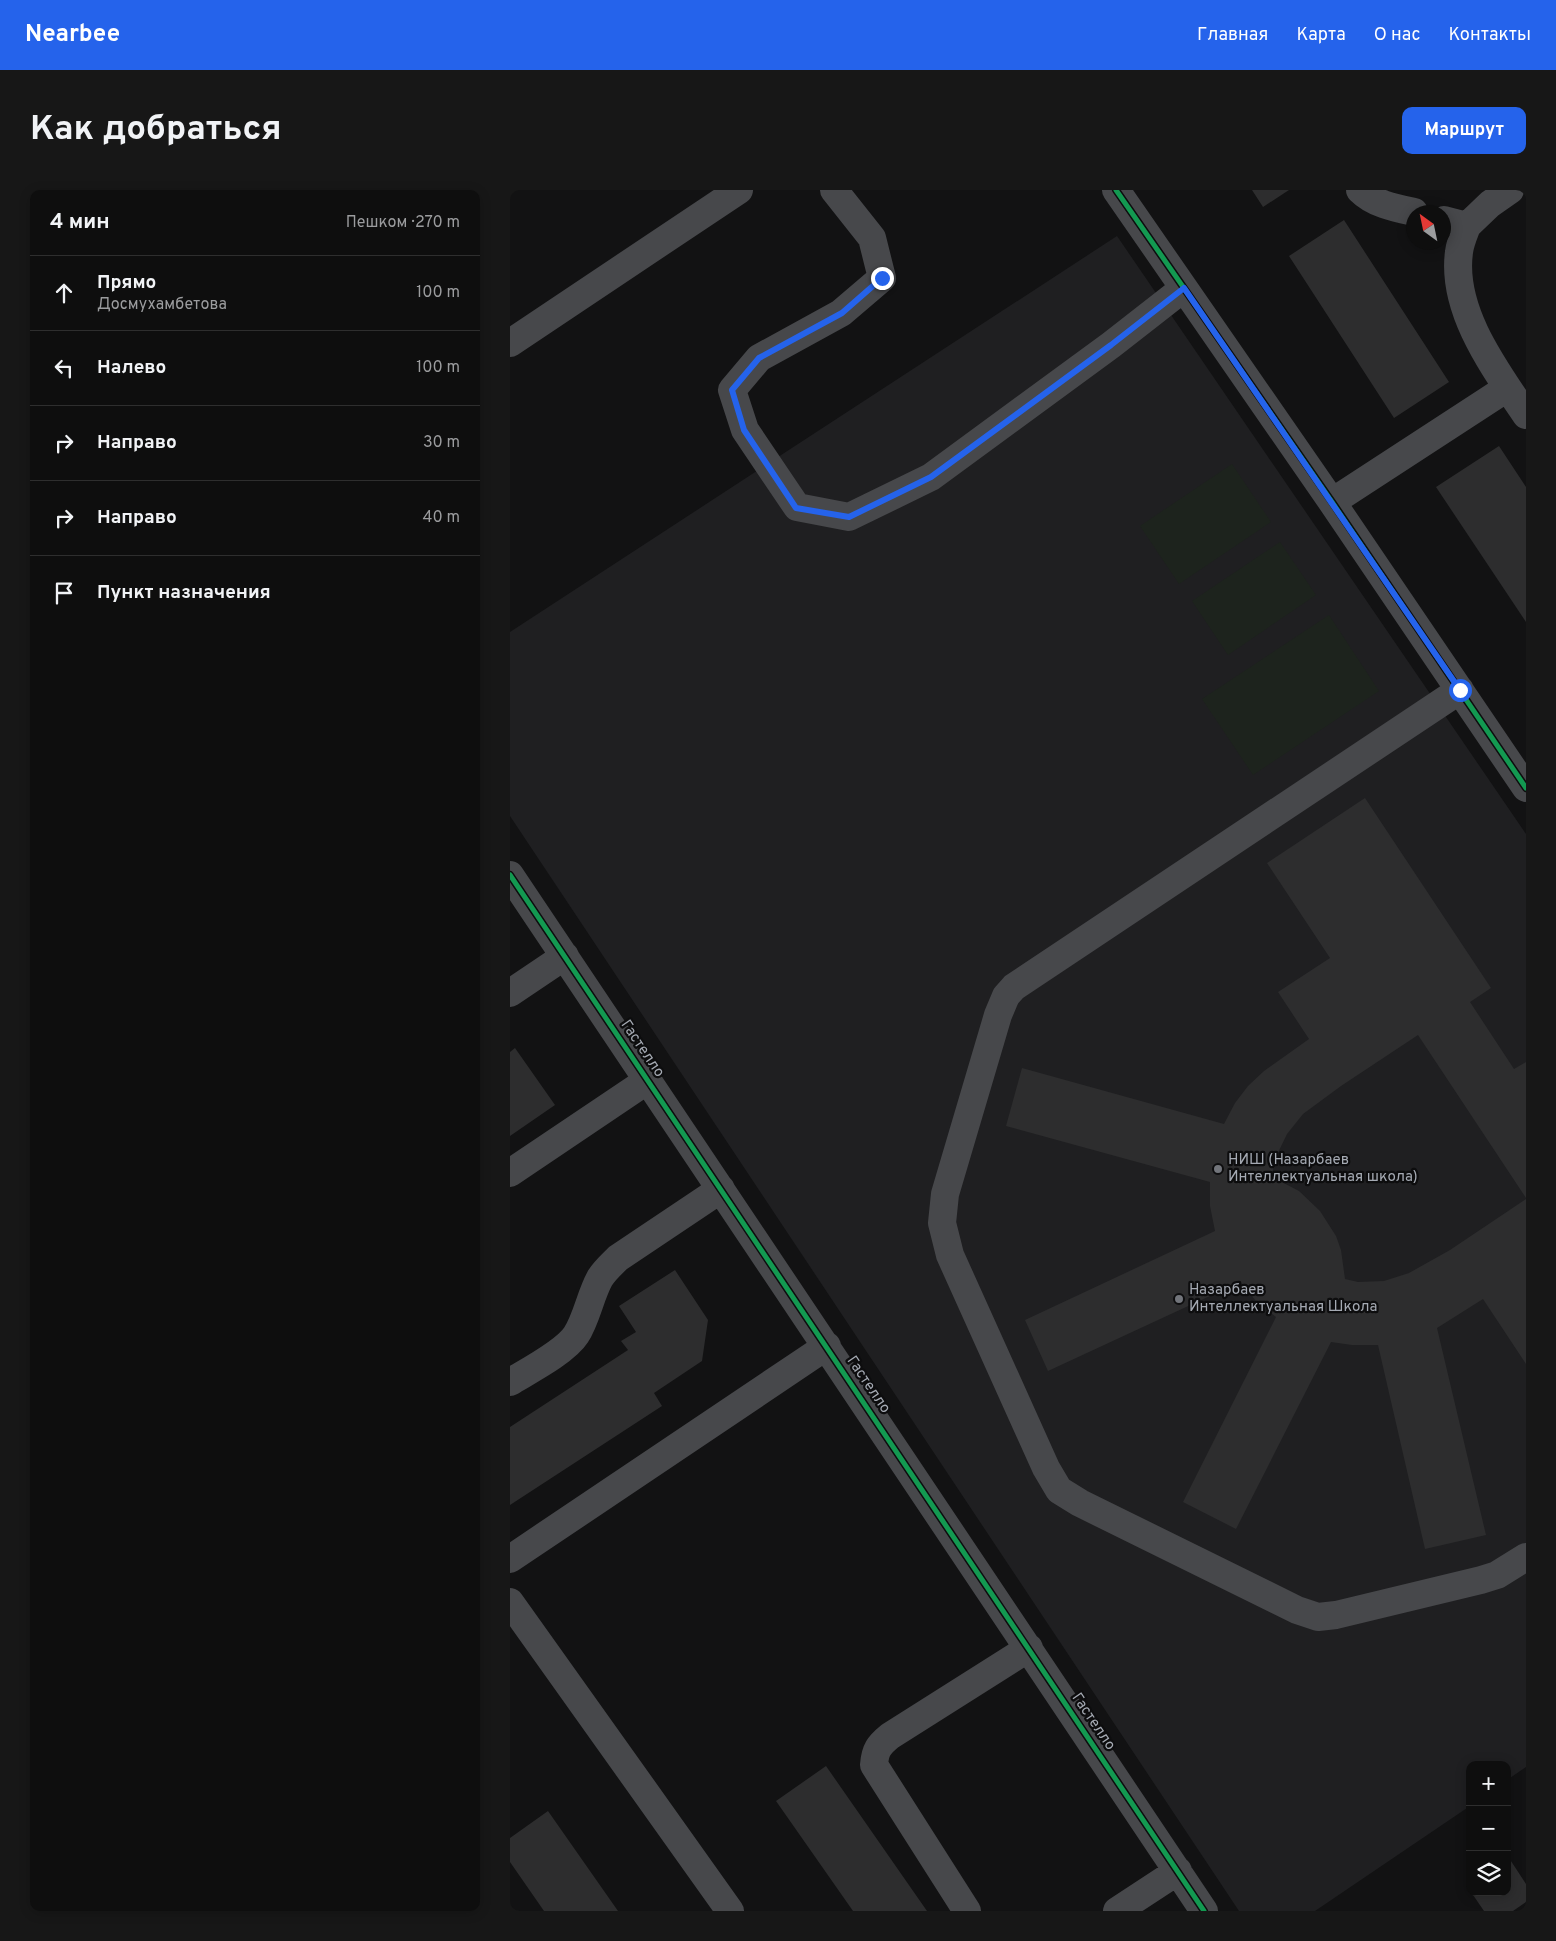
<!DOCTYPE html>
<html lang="ru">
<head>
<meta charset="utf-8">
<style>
	:root { --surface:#0e0e0e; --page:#171717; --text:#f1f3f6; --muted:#9b9c9e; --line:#2e2e2e; --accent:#2563eb }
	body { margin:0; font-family:Overpass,sans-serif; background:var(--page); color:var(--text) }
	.controls { position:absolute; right:15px; bottom:15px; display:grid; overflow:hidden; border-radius:10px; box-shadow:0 2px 12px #0003 }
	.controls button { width:45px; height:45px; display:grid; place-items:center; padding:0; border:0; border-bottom:1px solid var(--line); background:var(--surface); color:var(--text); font:25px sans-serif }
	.compass { position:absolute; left:896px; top:15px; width:45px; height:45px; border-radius:50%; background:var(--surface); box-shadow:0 2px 12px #0003; rotate:327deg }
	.stop { position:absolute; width:15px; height:15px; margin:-11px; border:4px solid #2563eb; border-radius:50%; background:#fff }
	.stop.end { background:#2563eb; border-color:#fff; box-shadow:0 1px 5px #0008 }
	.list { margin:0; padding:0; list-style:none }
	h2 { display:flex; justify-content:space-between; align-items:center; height:65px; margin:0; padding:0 20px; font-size:21px }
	h2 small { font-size:16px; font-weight:400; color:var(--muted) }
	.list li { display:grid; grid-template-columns:32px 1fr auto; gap:15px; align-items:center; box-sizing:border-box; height:75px; padding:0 20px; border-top:1px solid var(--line) }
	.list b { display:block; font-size:19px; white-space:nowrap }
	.list p { margin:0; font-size:16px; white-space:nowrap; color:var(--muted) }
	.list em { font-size:16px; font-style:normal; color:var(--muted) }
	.icon { flex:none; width:28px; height:28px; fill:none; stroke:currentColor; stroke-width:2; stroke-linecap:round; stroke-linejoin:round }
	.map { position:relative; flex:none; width:1016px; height:1721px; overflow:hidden; border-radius:10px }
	header { display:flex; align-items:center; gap:30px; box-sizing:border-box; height:70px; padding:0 25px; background:var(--accent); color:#fff }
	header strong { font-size:24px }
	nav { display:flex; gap:28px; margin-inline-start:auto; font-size:18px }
	.intro { display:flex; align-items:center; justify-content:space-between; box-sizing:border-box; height:120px; padding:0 30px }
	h1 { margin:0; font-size:35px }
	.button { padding:12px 22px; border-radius:10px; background:var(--accent); color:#fff; font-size:18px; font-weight:700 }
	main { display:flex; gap:30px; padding:0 30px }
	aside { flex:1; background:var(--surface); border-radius:10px; box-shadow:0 2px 12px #0003 }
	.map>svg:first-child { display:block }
</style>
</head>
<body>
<header>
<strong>Nearbee</strong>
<nav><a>Главная</a><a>Карта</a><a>О нас</a><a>Контакты</a></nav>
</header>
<div class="intro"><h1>Как добраться</h1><a class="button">Маршрут</a></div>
<main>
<aside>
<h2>4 мин<small>Пешком · 270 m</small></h2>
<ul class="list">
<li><svg class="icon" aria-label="ahead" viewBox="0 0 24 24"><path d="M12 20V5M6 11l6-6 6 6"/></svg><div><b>Прямо</b><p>Досмухамбетова</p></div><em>100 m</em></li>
<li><svg class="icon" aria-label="left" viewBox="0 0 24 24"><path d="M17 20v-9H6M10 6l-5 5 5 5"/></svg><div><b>Налево</b></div><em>100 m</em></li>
<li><svg class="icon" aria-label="right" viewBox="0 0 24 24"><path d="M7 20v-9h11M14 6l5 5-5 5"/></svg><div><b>Направо</b></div><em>30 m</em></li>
<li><svg class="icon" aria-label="right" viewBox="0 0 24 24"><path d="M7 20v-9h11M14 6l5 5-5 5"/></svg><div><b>Направо</b></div><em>40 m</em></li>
<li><svg class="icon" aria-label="arrive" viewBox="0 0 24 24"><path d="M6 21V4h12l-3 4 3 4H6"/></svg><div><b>Пункт назначения</b></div></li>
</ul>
</aside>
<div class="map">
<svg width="1016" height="1721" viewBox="0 0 1016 1721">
	<rect width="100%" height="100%" fill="#121213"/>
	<!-- built -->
	<path fill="#1f1f21" d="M607,46L1016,644V1577L997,1590V1575H960V1616L805,1721H729L0,626V442Z"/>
	<!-- pitch -->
	<path fill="#1d231d" d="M722,274L761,332L669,394L630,336Z
		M770,352L806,405L718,465L682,411Z
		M819,425L869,501L743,585L692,509Z"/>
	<!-- building -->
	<path fill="#2d2d2e" d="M742,0H779L753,17Z
		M834,30L939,192L884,228L779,66Z
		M989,256L1016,297V432L926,297Z
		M855,608L981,798L960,812L1004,879L1016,872V1008L908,845L831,896L793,924L777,944L764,971L762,987L789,1001L810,1021L826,1046L831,1060L835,1089L848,1092L874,1091L899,1083L940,1060L1016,1009V1174L973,1109L927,1138L976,1345L915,1359L868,1155H842L821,1152L726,1339L673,1312L766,1127L746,1111L730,1092L538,1181L515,1130L705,1041L700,1016V992L496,936L512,878L714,934L725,913L738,896L754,881L799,849L768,802L820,768L757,673Z
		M5,858L45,915L0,946V862Z
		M165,1080L198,1130L192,1171L144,1203L152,1216L0,1315V1237L118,1160L111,1151L126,1142L109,1116Z
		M316,1576L417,1721H343L266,1611Z
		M38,1621L108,1721H34L0,1672V1648Z
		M999,1668L1016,1694V1712L1003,1721H974L961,1702H997Z"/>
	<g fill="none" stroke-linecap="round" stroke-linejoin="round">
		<!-- minor -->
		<path stroke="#47484b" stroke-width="28" d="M324,0L362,48L372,88L331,123L249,168L222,200L235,240L287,317L339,327L421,287L601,155L674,98
			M606,0L822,312L1016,598
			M850,0C864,14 885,18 904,22
			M934,30L957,36L980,14L1000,0
			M957,36C954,44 950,53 949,62C941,121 985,179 1016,225
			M0,153L229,0
			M822,312L997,198
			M950,500L504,797L496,806L488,825L435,1004L432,1033L440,1065L536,1278L549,1300L570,1313L787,1420L808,1427L826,1425L971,1390L987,1385L1016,1367
			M0,685L694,1721
			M0,803L55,766
			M0,983L138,890
			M0,1192C18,1181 55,1162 66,1145C77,1128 80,1106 90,1088C95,1080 102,1074 108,1068L211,999
			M0,1369L317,1156
			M0,1412L220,1721
			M457,1721L364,1575C365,1560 369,1555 380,1546L519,1458
			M607,1721L668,1681"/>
		<!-- cycleway casing -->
		<g stroke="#0d0d0e" stroke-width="8">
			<path id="cycleway" d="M606,0L822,312L1016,598
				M0,685L694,1721"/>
		</g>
		<!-- cycleway -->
		<use href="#cycleway" stroke="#139951" stroke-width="5"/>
	</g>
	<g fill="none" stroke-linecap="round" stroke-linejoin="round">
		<!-- route -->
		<path stroke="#2563eb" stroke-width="6" d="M372,88L332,123L249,168L222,200L234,240L286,318L339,327L421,287L601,155L674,98L950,500"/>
	</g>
	<!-- markers -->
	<g fill="#72757b" stroke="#0d0d0e" stroke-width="2">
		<circle cx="708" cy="979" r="5"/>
		<circle cx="669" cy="1109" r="5"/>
	</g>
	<g text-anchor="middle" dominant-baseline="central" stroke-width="4.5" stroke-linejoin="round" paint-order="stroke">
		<!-- street labels -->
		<g font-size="15" fill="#a5aab3" stroke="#0d0d0e">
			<text transform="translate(132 859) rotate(56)">Гастелло</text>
			<text transform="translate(358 1195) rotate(56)">Гастелло</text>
			<text transform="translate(583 1532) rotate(56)">Гастелло</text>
		</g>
		<!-- poi labels -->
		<g font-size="15" fill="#a5aab3" stroke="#0d0d0e" text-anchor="start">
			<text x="718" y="970">НИШ (Назарбаев<tspan x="718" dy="17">Интеллектуальная школа)</tspan></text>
			<text x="679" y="1100">Назарбаев<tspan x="679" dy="17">Интеллектуальная Школа</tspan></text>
		</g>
	</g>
</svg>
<div class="controls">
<button>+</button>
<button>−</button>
<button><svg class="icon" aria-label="layers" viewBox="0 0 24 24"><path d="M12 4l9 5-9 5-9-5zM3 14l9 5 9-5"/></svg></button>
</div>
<svg class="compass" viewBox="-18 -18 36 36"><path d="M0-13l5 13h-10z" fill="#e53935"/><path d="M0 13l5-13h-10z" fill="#9b9c9e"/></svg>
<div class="stop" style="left:950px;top:500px"></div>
<div class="stop end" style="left:372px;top:88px"></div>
</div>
</main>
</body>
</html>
